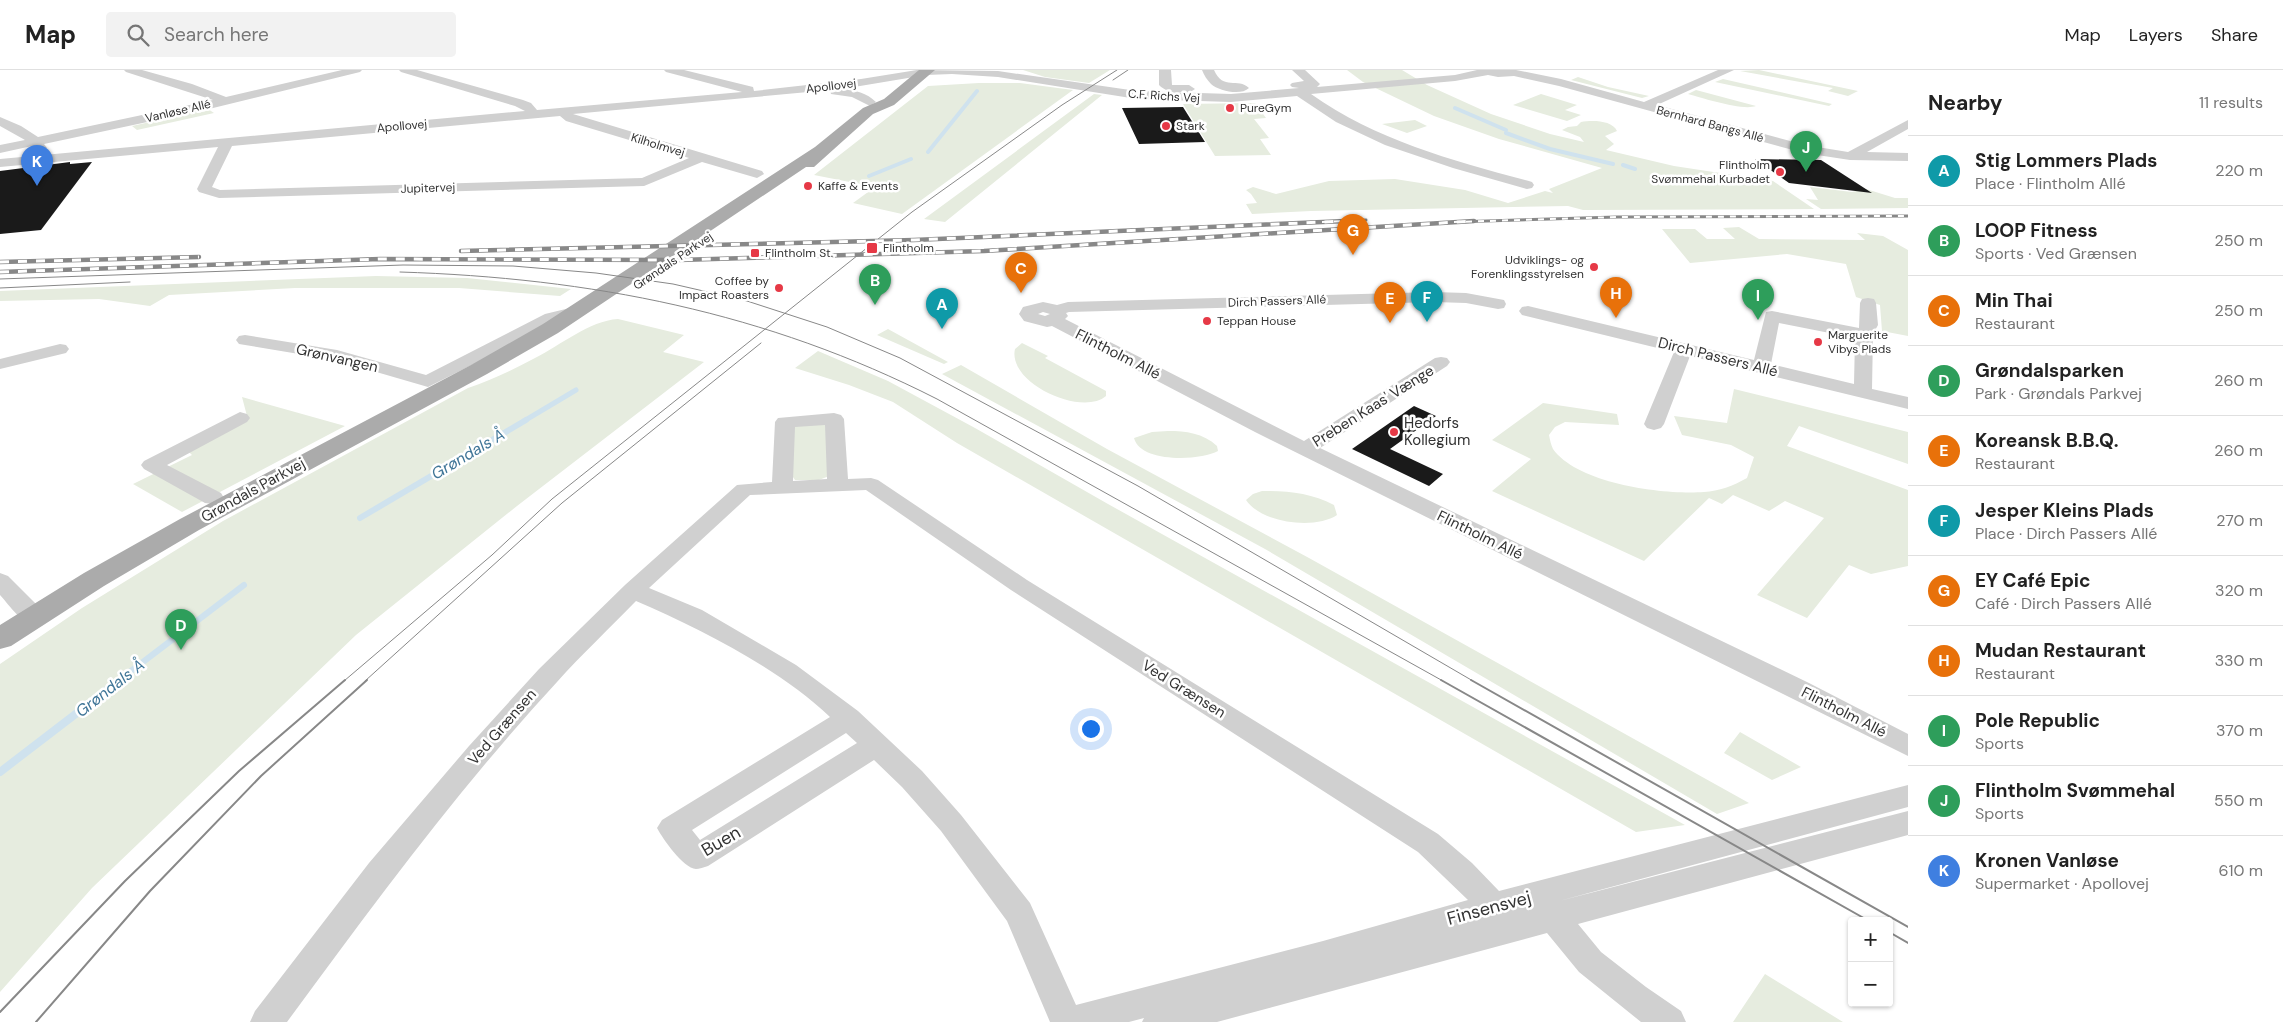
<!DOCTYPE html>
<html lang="en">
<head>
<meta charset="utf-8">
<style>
	:root { --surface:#fff; --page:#f2f2f2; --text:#222; --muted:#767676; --line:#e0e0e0; --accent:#7c3aed }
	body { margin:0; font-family:"DM Sans",sans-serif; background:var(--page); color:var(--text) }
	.controls { position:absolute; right:15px; bottom:15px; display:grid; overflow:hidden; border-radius:5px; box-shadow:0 1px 4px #0004 }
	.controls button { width:45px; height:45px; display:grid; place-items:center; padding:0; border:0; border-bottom:1px solid var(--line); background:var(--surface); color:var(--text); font:25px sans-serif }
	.you { position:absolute; left:1090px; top:658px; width:18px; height:18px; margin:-12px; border:4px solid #fff; border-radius:50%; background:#1a73e8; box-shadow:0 0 0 8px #1a73e833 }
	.badge { display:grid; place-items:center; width:32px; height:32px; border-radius:50%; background:var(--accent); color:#fff; font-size:16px; font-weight:700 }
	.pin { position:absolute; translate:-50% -41px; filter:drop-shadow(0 1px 2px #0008) }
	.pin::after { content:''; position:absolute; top:26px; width:18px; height:15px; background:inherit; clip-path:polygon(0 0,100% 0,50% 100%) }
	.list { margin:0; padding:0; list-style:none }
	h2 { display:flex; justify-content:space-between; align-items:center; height:65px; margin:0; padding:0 20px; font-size:21px }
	h2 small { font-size:16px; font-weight:400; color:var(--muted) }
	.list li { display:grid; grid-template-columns:32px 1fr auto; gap:15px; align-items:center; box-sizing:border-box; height:70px; padding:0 20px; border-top:1px solid var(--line) }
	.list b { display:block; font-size:19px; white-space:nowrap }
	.list p { margin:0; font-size:16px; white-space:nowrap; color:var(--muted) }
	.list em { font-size:16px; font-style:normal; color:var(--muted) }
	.icon { flex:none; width:28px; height:28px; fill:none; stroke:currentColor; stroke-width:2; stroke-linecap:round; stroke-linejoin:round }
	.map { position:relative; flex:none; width:1908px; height:952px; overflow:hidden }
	header { display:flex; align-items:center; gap:30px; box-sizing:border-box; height:70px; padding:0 25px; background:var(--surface); border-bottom:1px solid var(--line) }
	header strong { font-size:24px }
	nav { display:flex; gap:28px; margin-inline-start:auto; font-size:18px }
	.search { width:350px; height:45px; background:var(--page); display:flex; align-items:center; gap:12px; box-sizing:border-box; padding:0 18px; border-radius:5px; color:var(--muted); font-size:19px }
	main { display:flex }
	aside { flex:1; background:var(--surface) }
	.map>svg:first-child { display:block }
</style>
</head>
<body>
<header>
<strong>Map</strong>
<div class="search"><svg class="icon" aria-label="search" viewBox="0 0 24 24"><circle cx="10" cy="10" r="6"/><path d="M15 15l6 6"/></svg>Search here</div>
<nav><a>Map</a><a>Layers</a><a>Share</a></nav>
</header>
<main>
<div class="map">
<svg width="1908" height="952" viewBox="0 0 1908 952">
	<rect width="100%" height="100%" fill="#fff"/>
	<!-- green -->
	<path fill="#e6ecdf" d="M1023,0H1110L1089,13L1045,7Z
		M1347,0H1402L1427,15L1491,44L1550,64L1584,72L1580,67L1562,60L1568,57L1577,56L1581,52C1592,50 1612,50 1617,61L1605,66L1614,74L1606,80L1674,96L1773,111L1814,139L1583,140L1568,136L1311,141L1252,144L1246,134L1257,133L1251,124L1246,120L1253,117L1276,124L1329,111L1395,109L1465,120L1508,133L1545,121L1553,123L1549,119L1602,98L1499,69L1434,46L1363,12Z
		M1759,0L1858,21L1848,26L1828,21L1833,18L1740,1Z
		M1578,7L1608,17L1649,26L1642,28L1571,10Z
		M1723,9L1832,34L1829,36L1715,12Z
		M979,13H1020L1073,20L902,144L853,133L875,117L814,105L928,16Z
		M1696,20L1756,36C1742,41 1703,28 1688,24Z
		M1094,24L1102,25L945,152L924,149Z
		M1541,24L1577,35L1565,40L1581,45L1567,51L1513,35Z
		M1255,33L1266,48L1254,49L1269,68L1260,69L1271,85L1215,86L1183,34Z
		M208,39L214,43L137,60L132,56Z
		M1415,50L1427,56L1407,63L1382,54Z
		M1810,117L1852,122L1866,119L1895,128H1908V138L1821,139L1806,129L1818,130Z
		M1739,157L1759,169L1865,170L1857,163L1883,166L1908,180V266L1882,261L1880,235L1856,227L1846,194L1787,184L1690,193L1662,159H1695L1707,169H1735L1723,158Z
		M376,206L467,208L571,219L560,226L459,218H295L169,225L150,236L99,229L0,231V221Z
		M618,249L684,265L663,282L704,292L517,436L356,565L92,818L0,922V594L82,538L223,451L468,318C491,310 513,300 535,288C561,275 589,251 618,249Z
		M888,259L948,292L944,294L877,265Z
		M1022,273L1048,286L1045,288L1106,321V326C1082,347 1007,313 1015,279Z
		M818,281L888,311L975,358L1108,434L1685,755L1636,762L957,373L893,332L849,315L795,298Z
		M961,295L1107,379L1309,488L1749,733L1717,744L1265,479L942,304Z
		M1734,319L1908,362V394L1799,356L1787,376L1908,420V496L1871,504L1849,495L1807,548L1757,525L1824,448L1785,431L1769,441L1733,425L1722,434L1709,428L1644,491L1492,421L1531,389L1492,370L1543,333L1617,344L1619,355L1565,352L1555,357L1549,365C1550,370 1551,375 1553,379C1578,414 1664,425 1704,422C1719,421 1733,416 1747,408L1754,387L1731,375L1682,365L1674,346L1727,353Z
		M242,327L345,356L182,442L133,414L192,385L186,379L247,346Z
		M827,354L829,406L819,410H795L793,407L792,359L794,356Z
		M1168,361C1186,361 1203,363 1217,376L1218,381C1200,391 1140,393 1134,368L1152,362Z
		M1262,421C1288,421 1311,423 1334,435L1337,445C1315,460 1261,453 1246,430L1253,424Z
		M1740,662L1801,697L1772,710L1724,683Z
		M1765,904L1843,952H1733Z"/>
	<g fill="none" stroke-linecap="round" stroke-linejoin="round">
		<!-- stream-far3 -->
		<path stroke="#cfe2ee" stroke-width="4" d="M1455,38L1506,60
			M1506,63L1550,79L1613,94
			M928,82L977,21
			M1623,95L1635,99
			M869,106L911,89"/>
		<!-- stream-far2 -->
		<path stroke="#cfe2ee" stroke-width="5" d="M524,351L576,320"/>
		<!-- stream-far1 -->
		<path stroke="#cfe2ee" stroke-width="6" d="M360,448L526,350
			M118,611L244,515"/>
		<!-- stream -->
		<path stroke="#cfe2ee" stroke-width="8" d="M0,702L120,610"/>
	</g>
	<!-- building -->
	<path fill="#1a1a1a" d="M1183,37L1205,72L1139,74L1122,38Z
		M1755,89L1821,90L1872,123L1789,113Z
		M70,92V94L92,92L41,160L0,164V101Z
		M1414,336L1436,346L1390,379L1443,404L1429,416L1352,379Z"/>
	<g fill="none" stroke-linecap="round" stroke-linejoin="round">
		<!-- minor -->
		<path fill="#d0d0d0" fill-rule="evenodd" d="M124,0H142L192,14L226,27L342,0H362L360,2L213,38L44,74L47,78L40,82L35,81L32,76L0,83V75L25,70L0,56V47L21,56L38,67L213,30L126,2Z
			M399,0H417L523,30L531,33L537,40L742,22L666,2L664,0H684L753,17L754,21L861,9L917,0L998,1L1137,21L1231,24L1299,18L1292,17L1290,15L1292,13L1304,11L1292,0H1305L1320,14L1317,17L1455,5L1477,0H1516L1561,9L1644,32L1718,0H1734L1657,35L1805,75L1848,82L1908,50V59L1867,82L1908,83V91L1850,90L1804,83L1559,16L1514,6L1498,7L1488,5L1455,11L1311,24C1377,71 1455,91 1532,112L1534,115L1532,118L1527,119L1453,98L1385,75L1336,52L1297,26L1231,32L1137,29L998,7L952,4L926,5L842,19C855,20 867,23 876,32L870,36L852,27L831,24L830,20L573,44L762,101L764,104L757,108L702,92L644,116L219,128L199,122L197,119L218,77L0,97V89L525,41L515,36L401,2ZM560,46L566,51L689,88L642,108L220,120L212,117L232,76Z
			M1159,0H1171L1172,15H1189L1195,19C1187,26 1166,23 1159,15Z
			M1202,0H1214C1223,21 1238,7 1249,18C1241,26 1219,21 1211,14C1207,10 1204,5 1202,0Z
			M1434,222L1466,223L1504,230L1506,234L1504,238L1498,239L1466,233L1434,232L1069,242L1066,243L1068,246L1065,249L1304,371L1435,288L1441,287L1447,288L1450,292L1447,296L1320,378L1809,613L1908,664V686L1255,362L1052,256L1047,257L1024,251L1019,244L1023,237L1043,232L1057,235L1068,232ZM1043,242L1050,244L1045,246L1038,244Z
			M1868,228L1874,229L1876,233L1878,255L1873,264L1872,319L1908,327V339L1690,286L1664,354L1661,358L1654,360L1647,358L1644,354L1674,282L1522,245L1519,241L1522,237L1528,236L1754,290L1766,242L1772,241L1859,258L1860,233L1862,229ZM1779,253L1855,268L1854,314L1771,294Z
			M574,237L580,238L583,242L580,246L557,252L428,317L335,290L239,274L236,270L239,266L245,265L337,280L426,305L545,244Z
			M60,274L66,275L69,279L66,283L0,299V289Z
			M240,342L247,344L250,348L247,352L167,395L221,423L224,428L221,433L213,434L205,433L144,399L141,395L144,391Z
			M834,343L841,345L844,349L848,409L871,408L878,410L1027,510L1438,764L1472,793L1499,821L1908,715V737L1559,831L1908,741V765L1578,854L1601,882L1646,917L1681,941L1686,952H1641L1579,902L1547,863L1217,952H1142L1144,948L1129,952H1050L1007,851L941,761L902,717L874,690L708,796C704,797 699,799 696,799C683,798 663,769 657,758L662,750L830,647C778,598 701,559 636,531C610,558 582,584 557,612C459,718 373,835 287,952H250L255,941L369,793L469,676L539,599L625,515L737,415L772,412L775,352L778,348ZM825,355L827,409L793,411L795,357ZM866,420L1011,520L1418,782L1468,830L1323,871L1076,935L1030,833L961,745L922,701L858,641L796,595L702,540L649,518L750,425ZM846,663L857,673L700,770L692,760Z
			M0,503L8,506L43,541L46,547L43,553C23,558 12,538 0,525Z"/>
		<!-- major -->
		<path fill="#ababab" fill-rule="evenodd" d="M919,0H935L894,35L873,44L814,97H806L558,263L487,304L199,460L104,516L11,576L0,579V555L84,503L180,449L471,295L543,254L815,77L863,38L884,29Z"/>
		<!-- tram-far1 -->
		<path stroke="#888" stroke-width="1" d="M1113,10L1128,0
			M400,202C591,208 766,242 937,329L1443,611
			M0,209L403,195L513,196L596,203L673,214L747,231L827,257L900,288L1138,416L1473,611
			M0,218L130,212
			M344,611L492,485L552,429L912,142L1062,35L1117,0
			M365,611L562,433L761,273"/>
		<!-- tram -->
		<path stroke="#888" stroke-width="2" d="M1441,610L1869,851
			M1471,610L1908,857
			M1889,862L1908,873
			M0,942L125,811L239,701L345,610
			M36,952L150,821L261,706L367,610"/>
		<!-- rail-far1 casing -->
		<g stroke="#888" stroke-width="3">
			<path id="rail-far1" d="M1322,152L1366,150
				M1454,152L1617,147L1908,146"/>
		</g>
		<!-- rail casing -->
		<g stroke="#888" stroke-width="4.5">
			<path id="rail" d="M461,181L914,170L1346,151
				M0,192L199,187
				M0,202L380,189L679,190L984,181L1474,151"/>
		</g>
		<!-- rail-far1 -->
		<use href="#rail-far1" stroke="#fff" stroke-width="2" stroke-dasharray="6" stroke-linecap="butt"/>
		<!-- rail -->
		<use href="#rail" stroke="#fff" stroke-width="3" stroke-dasharray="9" stroke-linecap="butt"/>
	</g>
	<!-- markers -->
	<g fill="#e63946" stroke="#fff" stroke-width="2">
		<circle cx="1230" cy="38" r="5"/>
		<circle cx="1166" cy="56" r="5"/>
		<circle cx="1780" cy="102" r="5"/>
		<circle cx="808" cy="116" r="5"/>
		<rect x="866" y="172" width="12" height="12" rx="2.5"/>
		<rect x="750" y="178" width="10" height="10" rx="2.5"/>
		<circle cx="1594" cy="197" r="5"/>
		<circle cx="779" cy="218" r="5"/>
		<circle cx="1207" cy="251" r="5"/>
		<circle cx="1818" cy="272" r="5"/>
		<circle cx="1394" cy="362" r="5"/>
	</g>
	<g text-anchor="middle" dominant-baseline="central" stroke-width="5" stroke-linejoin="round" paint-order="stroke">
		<!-- far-street labels -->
		<g font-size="12" fill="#333" stroke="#fff">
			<text transform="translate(831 16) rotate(-7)">Apollovej</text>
			<text transform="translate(1164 26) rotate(4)">C.F. Richs Vej</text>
			<text transform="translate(178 41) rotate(-13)">Vanløse Allé</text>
			<text transform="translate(1710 54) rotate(15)">Bernhard Bangs Allé</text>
			<text transform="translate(402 56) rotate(-5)">Apollovej</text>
			<text transform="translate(658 75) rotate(17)">Kilholmvej</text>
			<text transform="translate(428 118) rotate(-2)">Jupitervej</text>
			<text transform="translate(673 191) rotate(-34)">Grøndals Parkvej</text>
			<text transform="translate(1277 231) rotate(-2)">Dirch Passers Allé</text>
		</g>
		<!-- far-poi labels -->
		<g font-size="12" fill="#333" stroke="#fff" text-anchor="start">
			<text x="1240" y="38">PureGym</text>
			<text x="1176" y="56">Stark</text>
			<text x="1770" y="95" text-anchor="end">Flintholm<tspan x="1770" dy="14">Svømmehal Kurbadet</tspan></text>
			<text x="818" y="116">Kaffe &amp; Events</text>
			<text x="883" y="178">Flintholm</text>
			<text x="765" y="183">Flintholm St.</text>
			<text x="1584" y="190" text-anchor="end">Udviklings- og<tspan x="1584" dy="14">Forenklingsstyrelsen</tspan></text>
			<text x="769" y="211" text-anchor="end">Coffee by<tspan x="769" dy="14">Impact Roasters</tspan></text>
			<text x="1217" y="251">Teppan House</text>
			<text x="1828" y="265">Marguerite<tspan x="1828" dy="14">Vibys Plads</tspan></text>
		</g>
		<!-- street labels -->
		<g font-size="15" fill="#333" stroke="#fff">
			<text transform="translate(1118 284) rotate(27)">Flintholm Allé</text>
			<text transform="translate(1718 287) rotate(14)">Dirch Passers Allé</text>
			<text transform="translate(337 288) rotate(13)">Grønvangen</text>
			<text transform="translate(1373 336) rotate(-32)">Preben Kaas' Vænge</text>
			<text transform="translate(253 420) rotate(-29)">Grøndals Parkvej</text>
			<text transform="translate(1480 465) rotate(26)">Flintholm Allé</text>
			<text transform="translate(1184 619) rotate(32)">Ved Grænsen</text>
			<text transform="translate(1844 642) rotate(27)">Flintholm Allé</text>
			<text transform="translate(502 657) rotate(-49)">Ved Grænsen</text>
		</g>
		<!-- poi labels -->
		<g font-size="15" fill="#333" stroke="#fff" text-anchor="start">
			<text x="1404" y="353">Hedorfs<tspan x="1404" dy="17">Kollegium</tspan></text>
		</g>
		<!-- water labels -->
		<g font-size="16" font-style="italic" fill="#3f7597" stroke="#fff">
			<text transform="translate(468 384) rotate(-31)">Grøndals Å</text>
			<text transform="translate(110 618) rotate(-38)">Grøndals Å</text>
		</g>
		<!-- near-street labels -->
		<g font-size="18" fill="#333" stroke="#fff">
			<text transform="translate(721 771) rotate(-30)">Buen</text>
			<text transform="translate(1489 838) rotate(-15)">Finsensvej</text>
		</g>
	</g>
</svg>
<div class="controls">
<button>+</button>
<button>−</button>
</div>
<div class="you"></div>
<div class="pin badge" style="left:942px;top:259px;background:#0f9aa8">A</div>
<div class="pin badge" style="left:875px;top:235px;background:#2e9e5b">B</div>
<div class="pin badge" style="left:1021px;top:223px;background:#e8710a">C</div>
<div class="pin badge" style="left:181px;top:580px;background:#2e9e5b">D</div>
<div class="pin badge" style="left:1390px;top:253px;background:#e8710a">E</div>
<div class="pin badge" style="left:1427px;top:252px;background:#0f9aa8">F</div>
<div class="pin badge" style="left:1353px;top:185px;background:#e8710a">G</div>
<div class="pin badge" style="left:1616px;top:248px;background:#e8710a">H</div>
<div class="pin badge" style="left:1758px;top:250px;background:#2e9e5b">I</div>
<div class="pin badge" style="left:1806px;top:102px;background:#2e9e5b">J</div>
<div class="pin badge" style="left:37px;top:116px;background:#3f7fe0">K</div>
</div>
<aside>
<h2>Nearby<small>11 results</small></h2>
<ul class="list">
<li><span class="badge" style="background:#0f9aa8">A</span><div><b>Stig Lommers Plads</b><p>Place · Flintholm Allé</p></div><em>220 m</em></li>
<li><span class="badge" style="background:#2e9e5b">B</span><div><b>LOOP Fitness</b><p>Sports · Ved Grænsen</p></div><em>250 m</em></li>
<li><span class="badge" style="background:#e8710a">C</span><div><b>Min Thai</b><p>Restaurant</p></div><em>250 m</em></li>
<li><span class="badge" style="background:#2e9e5b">D</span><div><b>Grøndalsparken</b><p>Park · Grøndals Parkvej</p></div><em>260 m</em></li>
<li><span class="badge" style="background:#e8710a">E</span><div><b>Koreansk B.B.Q.</b><p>Restaurant</p></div><em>260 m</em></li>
<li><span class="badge" style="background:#0f9aa8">F</span><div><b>Jesper Kleins Plads</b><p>Place · Dirch Passers Allé</p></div><em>270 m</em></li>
<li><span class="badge" style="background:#e8710a">G</span><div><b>EY Café Epic</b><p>Café · Dirch Passers Allé</p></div><em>320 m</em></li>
<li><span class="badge" style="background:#e8710a">H</span><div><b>Mudan Restaurant</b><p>Restaurant</p></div><em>330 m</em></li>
<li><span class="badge" style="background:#2e9e5b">I</span><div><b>Pole Republic</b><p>Sports</p></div><em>370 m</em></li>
<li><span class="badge" style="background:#2e9e5b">J</span><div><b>Flintholm Svømmehal</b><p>Sports</p></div><em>550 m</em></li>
<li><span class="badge" style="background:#3f7fe0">K</span><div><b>Kronen Vanløse</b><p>Supermarket · Apollovej</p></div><em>610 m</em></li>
</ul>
</aside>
</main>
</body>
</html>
